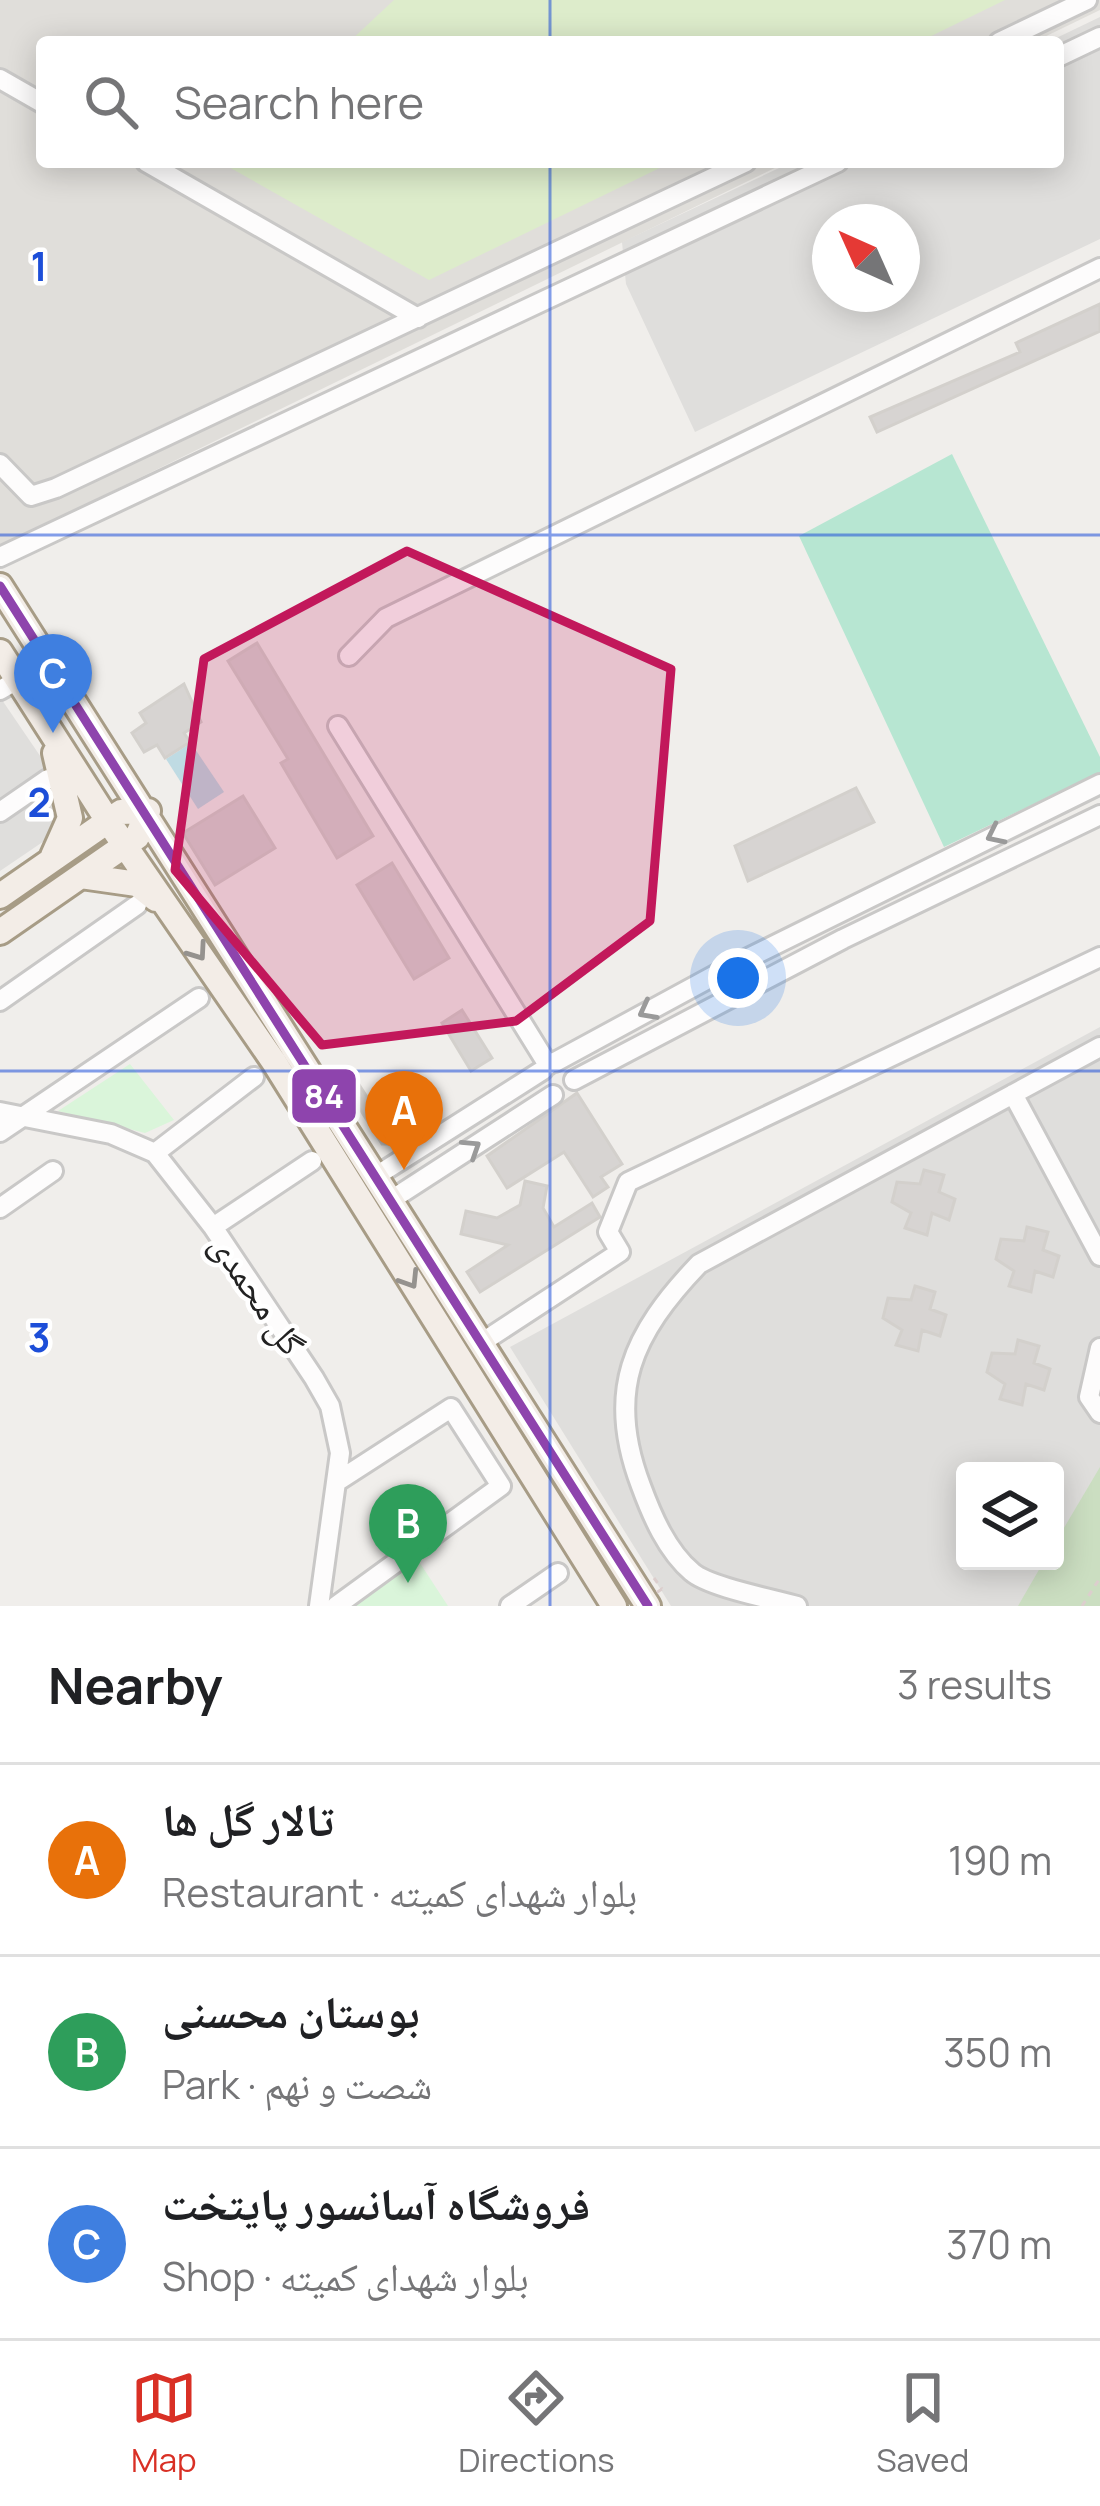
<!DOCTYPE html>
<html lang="en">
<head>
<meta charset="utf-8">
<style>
	body { margin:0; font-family:Manrope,"Noto Naskh Arabic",sans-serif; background:#f6f6f6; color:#202124 }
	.controls { position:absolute; right:36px; bottom:36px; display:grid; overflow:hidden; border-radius:12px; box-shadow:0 6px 30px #0003 }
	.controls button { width:108px; height:108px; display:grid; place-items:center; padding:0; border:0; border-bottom:3px solid #e0e0e0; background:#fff; color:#202124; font:60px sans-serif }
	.compass { position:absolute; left:812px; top:204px; width:108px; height:108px; border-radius:50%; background:#fff; box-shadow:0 6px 30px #0003; rotate:315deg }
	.you { position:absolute; left:738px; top:978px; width:42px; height:42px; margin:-30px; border:9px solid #fff; border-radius:50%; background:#1a73e8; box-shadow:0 0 0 18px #1a73e833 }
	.badge { display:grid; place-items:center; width:78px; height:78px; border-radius:50%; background:#d93025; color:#fff; font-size:39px; font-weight:700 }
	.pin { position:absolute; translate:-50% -99px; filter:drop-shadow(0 3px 6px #0008) }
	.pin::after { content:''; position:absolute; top:63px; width:42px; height:36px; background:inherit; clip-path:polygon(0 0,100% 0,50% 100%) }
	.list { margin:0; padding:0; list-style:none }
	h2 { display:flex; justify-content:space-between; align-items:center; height:156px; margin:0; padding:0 48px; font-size:51px }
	h2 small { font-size:39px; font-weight:400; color:#757577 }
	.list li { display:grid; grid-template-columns:78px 1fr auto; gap:36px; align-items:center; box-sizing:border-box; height:192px; padding:0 48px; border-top:3px solid #e0e0e0 }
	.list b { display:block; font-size:45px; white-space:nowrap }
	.list p { margin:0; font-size:39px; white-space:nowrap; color:#757577 }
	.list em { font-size:39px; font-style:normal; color:#757577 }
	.icon { flex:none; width:66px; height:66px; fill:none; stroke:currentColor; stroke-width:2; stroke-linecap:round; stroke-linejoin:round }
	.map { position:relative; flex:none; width:1100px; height:1606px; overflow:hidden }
	.search { position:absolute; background:#fff; box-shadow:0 6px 30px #0003; left:36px; right:36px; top:36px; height:132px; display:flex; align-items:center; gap:30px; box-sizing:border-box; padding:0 42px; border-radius:12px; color:#757577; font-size:45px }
	.sheet { height:732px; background:#fff }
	nav { display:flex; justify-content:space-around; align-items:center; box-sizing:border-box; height:168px; border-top:3px solid #e0e0e0; background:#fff; font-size:33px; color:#757577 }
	nav a { display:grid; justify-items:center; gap:6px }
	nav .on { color:#d93025 }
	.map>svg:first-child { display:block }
</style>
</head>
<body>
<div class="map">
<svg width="1100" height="1606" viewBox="0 0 1100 1606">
	<rect width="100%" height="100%" fill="#f0eeeb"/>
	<path fill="#dfdedc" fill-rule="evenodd" d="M1100,17V239L695,432L626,284L622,242L792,162H1058V42H1048ZM830,222H902V294H830Z
		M0,697L81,816L0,871Z
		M1100,1027V1606H671L510,1347ZM965,1471H1055V1561H965Z"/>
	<path fill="#e0deda" d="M0,0H1100V10L1034,42H42V162H787L0,546Z"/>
	<path fill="#ddeccb" d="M394,0H1005L919,42H349Z
		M220,162H672L429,280Z"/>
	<path fill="#cbdec1" d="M1100,1467V1606H1018L1044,1561H1055V1543Z"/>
	<path fill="#daf5da" d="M130,1064L174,1120L145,1133L58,1111Z
		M418,1560L448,1606H348Z"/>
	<path fill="#b7e6d2" d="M952,454L1100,757V772L944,847L799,536Z"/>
	<path fill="#bfdbe3" d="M191,743L224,792L198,809L166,759Z"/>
	<path fill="#d7d4d2" stroke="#d3d0cc" stroke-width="3" d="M1100,304V331L877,432L870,417L1020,352L1016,343Z
		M257,643L373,836L337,858L281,763L288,759L228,661Z
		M184,684L201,722L184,733L190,742L165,758L157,745L144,752L132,733L146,723L140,713Z
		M856,788L874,822L748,881L735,846Z
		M243,796L275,848L215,885L183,833Z
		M392,863L449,958L414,979L357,885Z
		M462,1010L492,1058L471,1071L442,1023Z
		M356,1080L384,1123L410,1109L423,1130L401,1144H382L346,1087Z
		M577,1093L622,1164L601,1177L608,1187L593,1197L564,1152L507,1188L487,1156Z
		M924,1170L944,1175L939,1192L955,1199L949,1220L932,1213L927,1235L905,1228L911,1213L892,1202L897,1182L920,1184Z
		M525,1181L547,1186L543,1208L554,1227L592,1203L600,1217L480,1292L467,1272L508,1245L461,1234L466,1211L497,1218L520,1205Z
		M1027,1227L1048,1232L1043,1250L1059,1256L1053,1277L1035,1271L1031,1292L1009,1286L1014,1271L996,1259L1001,1239L1024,1241Z
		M915,1286L935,1292L930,1309L946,1315L940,1336L922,1330L918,1351L896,1345L902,1330L883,1318L888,1298L911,1300Z
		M1018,1340L1039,1346L1034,1363L1050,1369L1044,1390L1026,1384L1022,1405L1000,1399L1005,1384L987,1372L992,1353L1015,1354Z"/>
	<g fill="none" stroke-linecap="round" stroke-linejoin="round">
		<g stroke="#c9c8c7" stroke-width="24">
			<path id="minor" d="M999,42L1087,0
				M1058,57L1100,37
				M0,79L42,103
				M146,162L418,318
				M0,464L31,496L56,488L746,162
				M0,557L838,162
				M349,656L386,618L1100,268
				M0,690L7,686
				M338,726L548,1065
				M0,812L48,779
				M0,1001L137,905
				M555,1062L730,967L1100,784
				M574,1080L843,939L1100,815
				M1013,1094L1100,1256
				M0,1112L111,1134L155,1153L213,1227L314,1378L330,1406L340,1453L319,1606
				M0,1132L199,998
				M155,1153L254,1077
				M376,1176L543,1070
				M391,1200L553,1095
				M0,1208L53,1171
				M213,1227L312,1161
				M481,1343L620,1252L608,1232L628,1182L1100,957
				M1100,1348L1089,1397L1100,1413
				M336,1606L501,1486L451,1408L338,1481
				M510,1606L558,1573
				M797,1606C773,1599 709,1587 692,1572C667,1551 652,1516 641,1486C605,1392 632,1334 699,1264L1100,1047"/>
		</g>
		<g stroke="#a79c86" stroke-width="30">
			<path id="major" d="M0,586L648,1606
				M0,652L108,821L274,1062L614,1606
				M53,856L70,818L55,753
				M81,876L137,884L156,899
				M0,896L121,812L148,811
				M0,932L137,837L148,811"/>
		</g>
		<path stroke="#dccecd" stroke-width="3" stroke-dasharray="6 6" stroke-linecap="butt" d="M654,1578L662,1589
			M1082,1606L1100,1578"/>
		<use href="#minor" stroke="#fdfcfc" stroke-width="18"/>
		<use href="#major" stroke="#f3ede7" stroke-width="24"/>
		<path stroke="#dccecd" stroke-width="3" stroke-dasharray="6 6" stroke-linecap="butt" d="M637,1606L662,1589"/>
		<g stroke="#fff" stroke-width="18">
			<path id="bus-1" d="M0,586L648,1606"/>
		</g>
		<use href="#bus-1" stroke="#8e44ad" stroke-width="9"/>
	</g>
	<defs><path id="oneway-chevron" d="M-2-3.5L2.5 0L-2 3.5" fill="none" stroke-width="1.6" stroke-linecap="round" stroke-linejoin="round" transform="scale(3)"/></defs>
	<g stroke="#9a9a9a">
		<use href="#oneway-chevron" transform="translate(995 835) rotate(154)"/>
		<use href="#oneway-chevron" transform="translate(647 1011) rotate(152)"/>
		<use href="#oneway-chevron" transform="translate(472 1148) rotate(-33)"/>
	</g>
	<g stroke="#95928e">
		<use href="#oneway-chevron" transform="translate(198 952) rotate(55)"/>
		<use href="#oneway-chevron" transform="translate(410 1280) rotate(58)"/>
	</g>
	<path fill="#c2185b" fill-opacity="0.2" stroke="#c2185b" stroke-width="9" stroke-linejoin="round" d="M407,551L671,669L650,921L516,1021L322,1045L175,870L204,659Z"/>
	<path fill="none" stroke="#1d4ed8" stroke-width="3" stroke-opacity="0.55" d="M550,0V42M550,162V1606M0,535H1100M0,1071H1100"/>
	<g text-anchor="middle" stroke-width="9" stroke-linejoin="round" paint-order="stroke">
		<g font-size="36" fill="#222" stroke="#fff">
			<text transform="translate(258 1294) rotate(56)" y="13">گل محمدی</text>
		</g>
	</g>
	<g font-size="39" text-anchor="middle" font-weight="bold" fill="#1d4ed8" stroke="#fff" stroke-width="9" stroke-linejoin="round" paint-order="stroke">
		<text x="39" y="281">1</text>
		<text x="39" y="817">2</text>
		<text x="39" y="1352">3</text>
	</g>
	<rect stroke="#fff" stroke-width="4.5" x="290" y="1067" width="68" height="58" rx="12" fill="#8e44ad"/>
	<g font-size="33" text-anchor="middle" font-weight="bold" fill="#fff">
		<text x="324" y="1108">84</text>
	</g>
</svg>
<div class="controls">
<button><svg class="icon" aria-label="layers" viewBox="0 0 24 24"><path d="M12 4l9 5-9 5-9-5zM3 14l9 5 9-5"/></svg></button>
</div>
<svg class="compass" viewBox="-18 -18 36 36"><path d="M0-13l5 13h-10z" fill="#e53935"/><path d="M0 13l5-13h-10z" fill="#757577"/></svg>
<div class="you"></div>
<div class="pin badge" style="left:404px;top:1170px;background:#e8710a">A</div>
<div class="pin badge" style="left:408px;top:1583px;background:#2e9e5b">B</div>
<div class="pin badge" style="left:53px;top:733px;background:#3f7fe0">C</div>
<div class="search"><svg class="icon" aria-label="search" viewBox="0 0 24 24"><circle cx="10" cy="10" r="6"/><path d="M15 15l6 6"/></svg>Search here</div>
</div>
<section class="sheet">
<h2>Nearby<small>3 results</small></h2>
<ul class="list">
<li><span class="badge" style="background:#e8710a">A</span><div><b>تالار گل ها</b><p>Restaurant · بلوار شهدای کمیته</p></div><em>190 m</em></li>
<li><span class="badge" style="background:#2e9e5b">B</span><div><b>بوستان محسنی</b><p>Park · شصت و نهم</p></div><em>350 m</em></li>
<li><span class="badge" style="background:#3f7fe0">C</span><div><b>فروشگاه آسانسور پایتخت</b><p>Shop · بلوار شهدای کمیته</p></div><em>370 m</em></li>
</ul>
</section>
<nav>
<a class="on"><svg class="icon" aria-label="map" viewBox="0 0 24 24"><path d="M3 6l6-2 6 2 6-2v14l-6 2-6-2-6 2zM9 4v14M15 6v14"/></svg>Map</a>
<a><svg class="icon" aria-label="directions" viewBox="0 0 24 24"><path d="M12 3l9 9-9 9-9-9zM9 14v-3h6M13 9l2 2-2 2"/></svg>Directions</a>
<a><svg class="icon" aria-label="saved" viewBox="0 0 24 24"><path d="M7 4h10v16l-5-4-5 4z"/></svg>Saved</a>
</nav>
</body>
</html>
